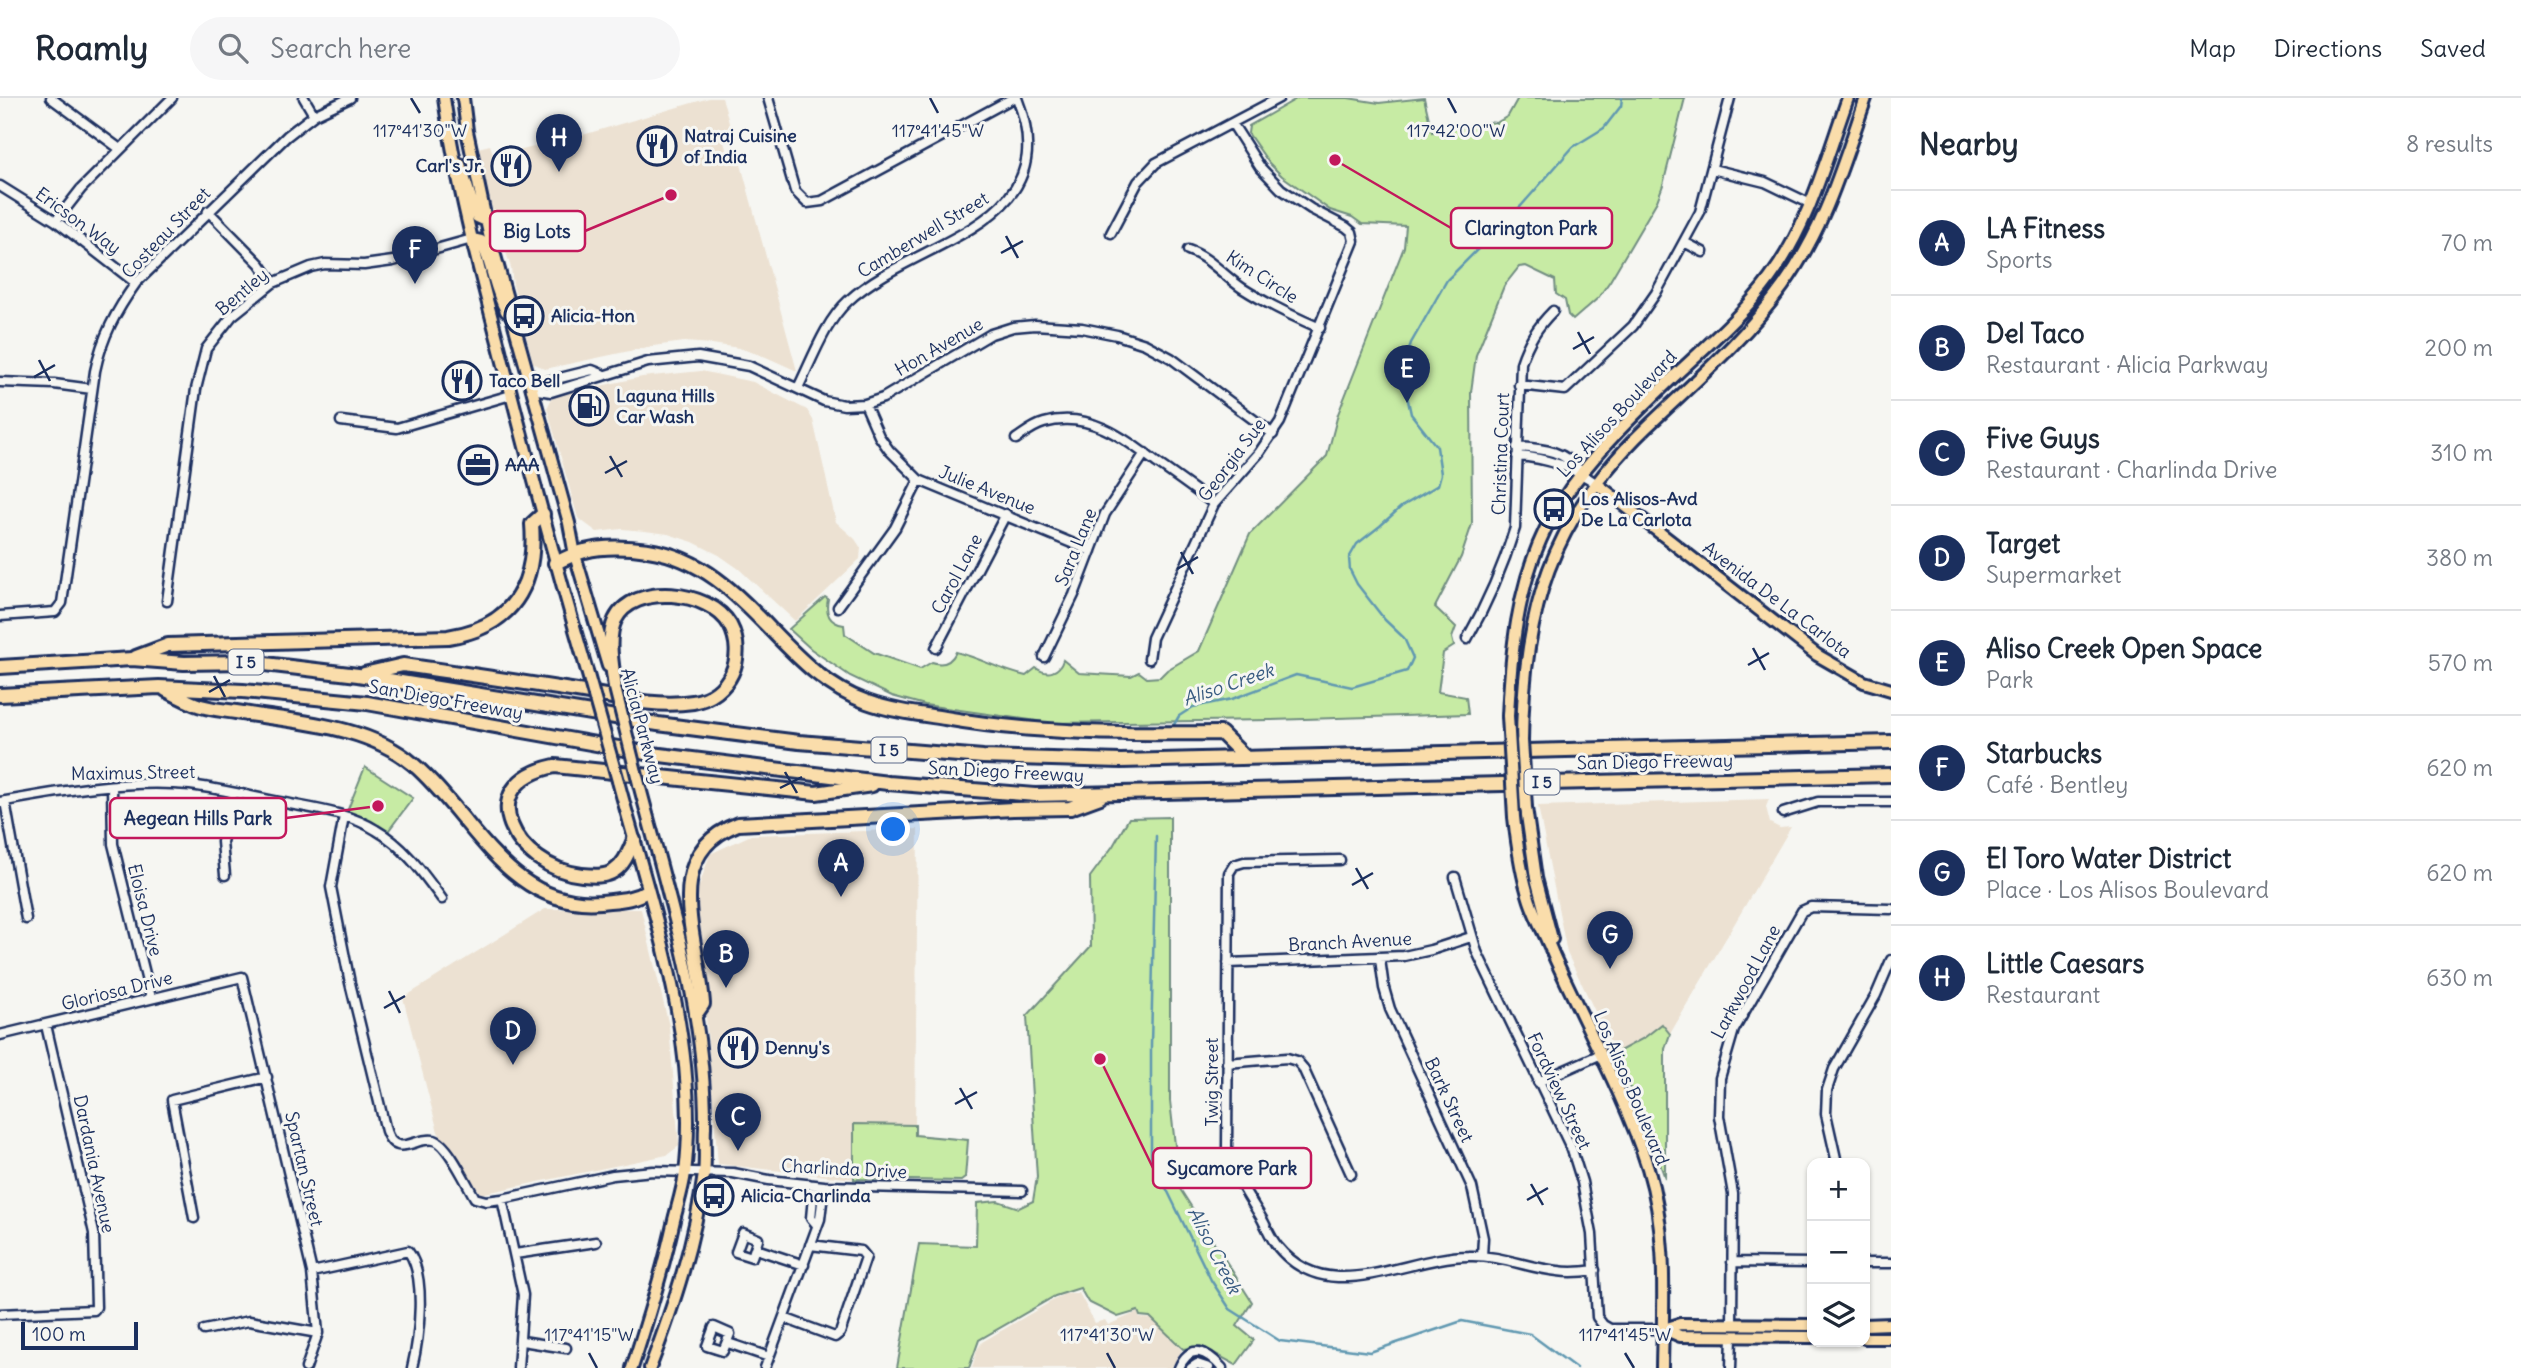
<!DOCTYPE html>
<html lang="en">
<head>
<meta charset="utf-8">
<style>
	body { margin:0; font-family:Delius,sans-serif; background:#f6f6f7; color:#1f2937 }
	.controls { position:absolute; right:21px; bottom:21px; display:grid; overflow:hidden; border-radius:14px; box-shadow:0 2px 5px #0004 }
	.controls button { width:63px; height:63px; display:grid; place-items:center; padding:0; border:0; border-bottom:2px solid #e0e1e3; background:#fff; color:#1f2937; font:35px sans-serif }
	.scale { position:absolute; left:21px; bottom:18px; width:117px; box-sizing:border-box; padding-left:7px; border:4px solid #1b2f5e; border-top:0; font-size:19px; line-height:24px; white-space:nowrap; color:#1b2f5e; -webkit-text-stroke:5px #f6f6f2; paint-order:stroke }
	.you { position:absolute; left:894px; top:732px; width:24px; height:24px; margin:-18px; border:5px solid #fff; border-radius:50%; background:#1a73e8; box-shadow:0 0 0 10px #1a73e833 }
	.badge { display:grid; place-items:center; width:46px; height:46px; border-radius:50%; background:#1b2f5e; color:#fff; font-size:23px; font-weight:700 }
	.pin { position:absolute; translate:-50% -58px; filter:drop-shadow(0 2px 4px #0008) }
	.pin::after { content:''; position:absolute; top:37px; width:24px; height:21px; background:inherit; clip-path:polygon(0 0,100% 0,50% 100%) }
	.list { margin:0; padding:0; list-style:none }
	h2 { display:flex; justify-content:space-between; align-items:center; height:91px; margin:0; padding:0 28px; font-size:30px }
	h2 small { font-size:23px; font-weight:400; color:#747a83 }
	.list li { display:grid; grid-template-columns:46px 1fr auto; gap:21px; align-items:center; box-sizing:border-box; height:105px; padding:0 28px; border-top:2px solid #e0e1e3 }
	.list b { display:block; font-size:26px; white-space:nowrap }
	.list p { margin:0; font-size:23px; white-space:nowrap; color:#747a83 }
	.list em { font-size:23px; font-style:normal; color:#747a83 }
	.icon { flex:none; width:38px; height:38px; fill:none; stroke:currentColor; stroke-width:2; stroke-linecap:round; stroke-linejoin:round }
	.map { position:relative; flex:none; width:1891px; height:1270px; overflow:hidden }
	header { display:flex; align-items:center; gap:42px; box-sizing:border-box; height:98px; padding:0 35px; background:#fff; border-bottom:2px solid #e0e1e3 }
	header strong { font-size:33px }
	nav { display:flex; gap:38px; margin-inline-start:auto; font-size:24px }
	.search { width:490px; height:63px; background:#f6f6f7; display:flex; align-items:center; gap:18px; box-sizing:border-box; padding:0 24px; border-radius:38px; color:#747a83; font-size:26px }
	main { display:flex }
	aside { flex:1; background:#fff }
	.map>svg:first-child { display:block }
</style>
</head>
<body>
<header>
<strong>Roamly</strong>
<div class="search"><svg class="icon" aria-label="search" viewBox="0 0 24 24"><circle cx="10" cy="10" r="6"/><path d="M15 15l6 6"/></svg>Search here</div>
<nav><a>Map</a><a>Directions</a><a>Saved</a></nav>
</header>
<main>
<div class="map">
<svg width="1891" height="1270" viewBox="0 0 1891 1270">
	<rect width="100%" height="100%" fill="#f6f6f2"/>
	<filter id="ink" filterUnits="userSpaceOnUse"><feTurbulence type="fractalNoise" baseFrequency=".0143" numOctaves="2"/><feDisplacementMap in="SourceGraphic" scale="14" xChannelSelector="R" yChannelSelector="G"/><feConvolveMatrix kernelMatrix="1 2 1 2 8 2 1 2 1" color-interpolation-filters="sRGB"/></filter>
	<g filter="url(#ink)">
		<path fill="#ece1d2" d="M709,0H722L725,9L732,37L723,40L729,62L739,59L797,273L766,259L739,250L712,246L684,244L653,248L545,271L533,265L513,187L511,170L484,84L478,50L490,47L494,59L586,36Z
			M701,273L753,284L807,312L813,322L836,424L855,441L861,450L860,461L795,523L739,471L719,457L693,444L668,436L645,433L622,431L597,434L578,420L547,310L553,298L642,279Z
			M1769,701L1766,709L1770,725L1780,730L1791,729L1670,936L1662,927L1644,940L1615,955L1567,855L1538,708Z
			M918,731L915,1027H854V1081L718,1066L696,797L710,756L751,737Z
			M545,811H641L669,928L679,1048L667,1057L481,1096L438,1034L403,900Z
			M1079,1195L1095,1225L1105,1222L1108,1227L1138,1214L1140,1220L1153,1221L1182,1252L1171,1270H972L977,1252L982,1244L1064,1196Z"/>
		<path fill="#c7eba4" stroke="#718d81" stroke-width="2" d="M1298,0H1348L1379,5L1424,0L1432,34L1489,24L1496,25L1508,18L1518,0H1685L1663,87L1657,103L1610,183L1598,200L1573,222L1568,217L1565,202L1556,196L1555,182L1526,168L1519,169L1504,188L1476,257L1471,294L1472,426L1461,459L1435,509L1456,529L1452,540L1454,548L1443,555L1438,594L1466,599L1468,616L1271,622L1051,625L925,607L892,598L850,578L811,551L789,531L825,499L828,501C825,515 829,525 844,527L845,536L874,555L920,571L932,564C943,568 951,564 956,554C983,561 999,572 1026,578L1036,570C1047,578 1059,575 1063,562L1079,575L1131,578L1139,574L1147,580L1160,579L1167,572L1199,553L1250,436L1327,358L1338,316L1404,149L1406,128L1362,126L1352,119L1330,112L1282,78L1269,65L1248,35L1249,28Z
			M365,669L413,700L386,736L346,716Z
			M1170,719V1003L1180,1091L1252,1204L1237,1228L1254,1242L1236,1267L1201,1248L1183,1251L1150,1219L1140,1218L1138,1213L1118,1219L1088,1204L1080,1190L1055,1198L979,1242L969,1270H897L919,1146L976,1148L977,1105L998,1103L1019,1110L1033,1103L1037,1079L1027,918L1091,848L1090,779L1113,748L1129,720Z
			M1662,926L1670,936L1665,951V1080L1642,1016L1614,956L1644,940Z
			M854,1026L915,1027V1037L968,1042L965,1080L961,1083L854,1081Z"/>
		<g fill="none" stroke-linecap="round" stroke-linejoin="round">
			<path stroke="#6098b1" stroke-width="2.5" d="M1172,630L1179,618L1193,609L1232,601L1296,577L1352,589L1407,573L1413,560L1404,540L1385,522L1357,486L1350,472L1349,460L1357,446L1380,428L1401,409L1438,387L1441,376L1437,349L1411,316L1402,275L1411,245L1447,182L1521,108L1573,49L1604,30L1621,8L1622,0
				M1156,738L1151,947V1059L1211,1182L1230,1211L1280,1243L1370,1254L1462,1223L1530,1236L1576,1270"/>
			<g stroke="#1b2f5e" stroke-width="13">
				<path id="minor" d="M51,0L120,51
					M304,0L314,17
					M768,0L795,93L807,105L822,103L1013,0
					M1712,71L1765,84L1811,106
					M0,88L56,123L136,185
					M208,113L260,166L273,185
					M56,123L81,91L172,0
					M1111,135L1138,84L1156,65L1279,0
					M1684,144L1703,154
					M1188,152C1209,159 1224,178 1242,190C1267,206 1292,218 1320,230
					M0,284L54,286L92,291
					M1519,287L1565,292L1633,228L1656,195L1700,114L1730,0
					M798,290C812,262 825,224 848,203C917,139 1068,130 1017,0
					M531,291L551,294L648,264L698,259L749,268L824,303L844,307L865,306L883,300L991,236L1013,229L1035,227L1082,230L1117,237L1145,246L1171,260L1273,336
					M532,291L548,283L592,272L602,276
					M865,306L879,338L889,352L919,382L1091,453
					M341,323L397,330L511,297
					M1016,341C1025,335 1033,328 1044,325C1088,312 1124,340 1157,365C1176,378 1195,392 1214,406
					M1517,349C1545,351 1564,352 1582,375
					M1517,358C1547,360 1573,369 1597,386
					M167,503L196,291L206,251L232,218L273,185L311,169L325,166L364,167L393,163L472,141
					M838,509L895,430L919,382
					M0,518L55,514L62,505L95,273C102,239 116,213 136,185L287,38L314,17L350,0
					M1467,541C1487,506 1503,469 1515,430L1521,265C1528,244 1537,229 1553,213
					M936,550L1006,416
					M1044,559L1074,497L1105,416L1145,355
					M1149,561L1152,540L1214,406L1259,355L1280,324L1354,143L1352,134L1346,129L1311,111L1281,91L1260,69L1232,25
					M112,689L113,746L151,900
					M5,703L26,821
					M0,704C61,693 128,681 190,687C222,691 253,699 285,705C315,711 349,715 376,732C404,748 423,775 442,801
					M1783,715L1818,704H1891
					M344,718L331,789L350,885L386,1033C396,1062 416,1038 434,1042C448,1045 467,1087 475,1100L486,1103L502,1101L613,1077L653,1073L733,1075L769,1082L824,1088L1022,1093
					M1340,762L1244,764L1234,767L1229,775L1227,1050C1232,1076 1249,1099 1262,1121C1267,1130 1271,1141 1278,1149C1329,1211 1405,1158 1469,1158C1503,1157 1526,1170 1558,1173C1570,1175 1582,1174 1595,1172
					M225,777L222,744L233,695
					M1455,779L1477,854L1572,1052L1582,1084L1592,1136L1597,1219L1603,1227L1610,1231H1664
					M1380,861L1384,890L1390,911L1472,1089L1483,1140L1482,1158
					M1228,865L1404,858L1431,852L1471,839
					M0,937L242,879L312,1174L318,1235L306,1270
					M1227,965L1287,960L1297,963L1303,970L1351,1076
					M1538,984L1599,957
					M1837,1065L1826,1016L1827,992L1834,971L1876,897L1891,862
					M809,1086L813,1099L811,1120L817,1127
					M502,1101L523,1197L518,1270
					M194,1120L172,1002L267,979
					M743,1135L758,1141L752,1159L736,1154Z
					M756,1151L804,1167
					M515,1156L596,1144
					M1732,1164L1812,1165
					M1865,1165H1891
					M312,1174L408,1153C427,1177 419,1241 412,1270
					M0,1216L94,1212L96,1209L94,1135L46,927
					M784,1220L835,1239L840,1235L866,1159L861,1153L810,1147
					M1732,1227L1733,1096L1719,1018L1720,980L1734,932L1802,813L1811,809L1891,811
					M714,1229L730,1236L723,1253L707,1248Z
					M204,1232L249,1223L318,1235
					M522,1243L566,1250
					M728,1245L769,1259
					M765,1270L820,1121L824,1088
					M1179,1270C1190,1244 1207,1253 1222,1270
					M1191,1270L1197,1266L1209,1270
					M1731,1270L1732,1238"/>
			</g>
			<g stroke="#1b2f5e" stroke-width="16">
				<path id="major" d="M444,0C456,83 477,164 498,244C526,355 555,464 587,573
					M463,0L467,33L489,136L569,425L575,457L608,568
					M460,66L477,119L486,123
					M472,141L481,143C492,166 494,191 506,213
					M1597,386L1817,557L1864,584L1891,592
					M1508,618C1511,555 1517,490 1545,432C1572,378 1619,331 1663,289C1699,254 1740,221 1770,180C1809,127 1826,61 1848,0
					M1522,643C1523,512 1551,421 1647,329C1694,284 1745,241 1783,188C1826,128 1842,68 1866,0
					M618,683C651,807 701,945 685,1075C683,1090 678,1106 674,1122C663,1172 648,1221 632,1270
					M639,686C668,797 706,913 705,1029C704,1044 706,1061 704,1076C695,1143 674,1207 650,1270
					M1526,710L1536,780L1552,841
					M1514,719C1517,747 1521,776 1530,803C1536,821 1546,838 1553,856C1584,925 1625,998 1648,1070C1668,1136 1663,1202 1662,1270
					M1865,1227L1891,1226
					M1664,1231L1680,1238L1812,1239
					M1664,1231L1680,1226L1812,1227
					M1865,1240H1891"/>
			</g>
			<g stroke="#1b2f5e" stroke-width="18">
				<path id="highway" d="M555,465C565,461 575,455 585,453C603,448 629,449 648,452C746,466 780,574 867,604C892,613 919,616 945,620C1037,636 1129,636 1221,635L1245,659
					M136,559L168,547L448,539C512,529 537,488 532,426L543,416
					M0,569L132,561L184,565L248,564L358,577L658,626L799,644L983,659L1121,663L1891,644
					M364,576L403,567C461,575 519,584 577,593C615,599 654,610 693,604C730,598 747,559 730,527C710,492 633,484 615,522C606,542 613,570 615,590
					M166,592C176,597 185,602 195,606C207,611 223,612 236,614C294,624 366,626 413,666C472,716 509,812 601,804C618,802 633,802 647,793
					M0,597L159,589L243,593L367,605L652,656L888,685L1035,697L1891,677
					M634,742C629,753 625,766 614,773C605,779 593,778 582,777C516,770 468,686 555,668L816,695L872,687
					M696,916L703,906C699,843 658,756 738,726L1013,711L1070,710L1100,699"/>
			</g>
			<use href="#minor" stroke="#f6f6f2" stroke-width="8"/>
			<use href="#major" stroke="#faddab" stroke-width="10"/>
			<use href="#highway" stroke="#faddab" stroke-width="12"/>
			<g stroke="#1b2f5e" stroke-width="16" stroke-linecap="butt">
				<path id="major-bridge" d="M587,573L618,683
					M615,590L639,686
					M1508,618L1514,719
					M1522,643L1524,673
					M1524,675L1526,710"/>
			</g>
			<use href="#major-bridge" stroke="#faddab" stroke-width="10"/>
		</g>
	</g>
	<path fill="none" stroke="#1b2f5e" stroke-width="2.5" d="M411,0L420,15M930,0L938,15M1448,0L1456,15M1006,138L1018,160M1001,155L1023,143M1578,234L1590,256M1573,251L1594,239M39,262L50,283M34,279L55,267M610,358L622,379M605,375L627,363M1181,454L1193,476M1177,471L1198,459M1753,550L1765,572M1748,567L1769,555M214,578L225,599M209,594L230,582M785,674L797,695M780,690L802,679M1356,770L1368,791M1352,787L1373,775M389,893L400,915M384,910L405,898M960,990L972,1011M955,1006L977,994M1531,1086L1543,1107M1527,1102L1548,1090M589,1255L597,1270M1107,1255L1115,1270M1625,1255L1634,1270"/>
	<defs>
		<g id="restaurant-ring" transform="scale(2.0125)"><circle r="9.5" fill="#f6f6f2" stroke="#1b2f5e" stroke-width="1.5"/><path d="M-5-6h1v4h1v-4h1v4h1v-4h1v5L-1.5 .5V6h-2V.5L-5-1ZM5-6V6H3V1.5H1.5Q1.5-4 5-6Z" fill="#1b2f5e"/></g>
		<g id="bus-ring" transform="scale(2.0125)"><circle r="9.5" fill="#f6f6f2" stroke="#1b2f5e" stroke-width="1.5"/><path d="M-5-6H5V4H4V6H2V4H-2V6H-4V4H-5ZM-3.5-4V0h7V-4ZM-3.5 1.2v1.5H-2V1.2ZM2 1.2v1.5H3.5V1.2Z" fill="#1b2f5e"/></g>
		<g id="fuel-ring" transform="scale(2.0125)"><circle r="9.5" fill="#f6f6f2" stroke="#1b2f5e" stroke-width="1.5"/><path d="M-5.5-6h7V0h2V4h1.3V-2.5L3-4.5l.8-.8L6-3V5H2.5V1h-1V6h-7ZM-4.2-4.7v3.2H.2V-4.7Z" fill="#1b2f5e"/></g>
		<g id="office-ring" transform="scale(2.0125)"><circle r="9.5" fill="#f6f6f2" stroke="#1b2f5e" stroke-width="1.5"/><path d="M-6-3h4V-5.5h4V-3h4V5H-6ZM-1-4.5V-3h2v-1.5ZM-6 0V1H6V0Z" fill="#1b2f5e"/></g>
	</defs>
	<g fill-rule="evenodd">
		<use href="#restaurant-ring" x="657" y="48"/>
		<use href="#restaurant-ring" x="511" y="68"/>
		<use href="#bus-ring" x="524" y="218"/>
		<use href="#restaurant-ring" x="462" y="283"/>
		<use href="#fuel-ring" x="589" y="308"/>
		<use href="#office-ring" x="478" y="367"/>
		<use href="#bus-ring" x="1554" y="411"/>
		<use href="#restaurant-ring" x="738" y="950"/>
		<use href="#bus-ring" x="714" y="1098"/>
	</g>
	<g text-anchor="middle" stroke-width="6" stroke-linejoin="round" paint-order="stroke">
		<g fill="#f6f6f2" stroke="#5d6b8a" stroke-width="2">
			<rect x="228.5" y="551.5" width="35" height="25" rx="5"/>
			<rect x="871.5" y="639.5" width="35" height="25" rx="5"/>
			<rect x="1524.5" y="671.5" width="35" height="25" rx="5"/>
		</g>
		<g font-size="16" font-weight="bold" fill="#1b2f5e">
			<text x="246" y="570">I 5</text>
			<text x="889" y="658">I 5</text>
			<text x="1542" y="690">I 5</text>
		</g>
		<g font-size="18" font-weight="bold" fill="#1b2f5e" stroke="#f6f6f2" text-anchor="start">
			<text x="684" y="44">Natraj Cuisine<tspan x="684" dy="21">of India</tspan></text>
			<text x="484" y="74" text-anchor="end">Carl's Jr.</text>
			<text x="551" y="224">Alicia-Hon</text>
			<text x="489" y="289">Taco Bell</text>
			<text x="616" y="304">Laguna Hills<tspan x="616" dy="21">Car Wash</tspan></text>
			<text x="505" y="373">AAA</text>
			<text x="1581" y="407">Los Alisos-Avd<tspan x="1581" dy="21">De La Carlota</tspan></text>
			<text x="765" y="956">Denny's</text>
			<text x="741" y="1104">Alicia-Charlinda</text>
		</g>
		<g font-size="18" fill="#1b2f5e" stroke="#f6f6f2">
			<text transform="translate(78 123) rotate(36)" y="6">Ericson Way</text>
			<text transform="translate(166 135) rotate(-46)" y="6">Costeau Street</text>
			<text transform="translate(923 137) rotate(-31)" y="6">Camberwell Street</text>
			<text transform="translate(1262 179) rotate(33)" y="6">Kim Circle</text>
			<text transform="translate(242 194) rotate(-40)" y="6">Bentley</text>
			<text transform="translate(939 249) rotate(-30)" y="6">Hon Avenue</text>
			<text transform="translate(1617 316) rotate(-47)" y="6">Los Alisos Boulevard</text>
			<text transform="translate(1501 356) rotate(-88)" y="6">Christina Court</text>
			<text transform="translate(1232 362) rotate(-53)" y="6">Georgia Sue</text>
			<text transform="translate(987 392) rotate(22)" y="6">Julie Avenue</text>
			<text transform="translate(1076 449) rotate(-68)" y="6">Sara Lane</text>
			<text transform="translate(957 476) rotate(-62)" y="6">Carol Lane</text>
			<text transform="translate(1777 502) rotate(37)" y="6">Avenida De La Carlota</text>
			<text transform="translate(446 602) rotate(10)" y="6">San Diego Freeway</text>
			<text transform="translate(642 628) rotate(75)" y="6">Alicia Parkway</text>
			<text transform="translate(1655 664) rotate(-1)" y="6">San Diego Freeway</text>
			<text transform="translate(1006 674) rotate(3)" y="6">San Diego Freeway</text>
			<text transform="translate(133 675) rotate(-1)" y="6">Maximus Street</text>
			<text transform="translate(145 812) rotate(76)" y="6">Eloisa Drive</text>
			<text transform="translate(1350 844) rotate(-3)" y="6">Branch Avenue</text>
			<text transform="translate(1746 884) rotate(-62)" y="6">Larkwood Lane</text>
			<text transform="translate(117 893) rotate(-14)" y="6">Gloriosa Drive</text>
			<text transform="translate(1212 984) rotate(-90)" y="6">Twig Street</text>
			<text transform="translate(1631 990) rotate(67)" y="6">Los Alisos Boulevard</text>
			<text transform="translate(1559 993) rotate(65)" y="6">Fordview Street</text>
			<text transform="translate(1449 1002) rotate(65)" y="6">Bark Street</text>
			<text transform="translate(94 1066) rotate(78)" y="6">Dardania Avenue</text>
			<text transform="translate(304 1071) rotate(77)" y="6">Spartan Street</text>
			<text transform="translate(844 1071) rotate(3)" y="6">Charlinda Drive</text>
		</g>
		<g font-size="19" font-style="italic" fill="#385b81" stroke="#f6f6f2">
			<text transform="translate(1228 586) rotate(-19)" y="7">Aliso Creek</text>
			<text transform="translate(1215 1152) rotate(63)" y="7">Aliso Creek</text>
		</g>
	</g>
	<g font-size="18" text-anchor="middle" fill="#1b2f5e" stroke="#f6f6f2" stroke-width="6" stroke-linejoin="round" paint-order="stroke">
		<text x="420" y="39">117°41'30"W</text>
		<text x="938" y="39">117°41'45"W</text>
		<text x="1456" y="39">117°42'00"W</text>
		<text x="589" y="1243">117°41'15"W</text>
		<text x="1107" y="1243">117°41'30"W</text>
		<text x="1625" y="1243">117°41'45"W</text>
	</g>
	<path fill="none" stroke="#c2185b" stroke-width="2.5" d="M1335 62L1451 130M671 97L585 133M378 708L286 720M1100 961L1153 1070"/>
	<g fill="#c2185b" stroke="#f6f6f2" stroke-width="2.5">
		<circle cx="1335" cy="62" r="7"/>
		<circle cx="671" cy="97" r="7"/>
		<circle cx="378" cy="708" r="7"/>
		<circle cx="1100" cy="961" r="7"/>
	</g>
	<g fill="#f6f6f2" stroke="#c2185b" stroke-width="2.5">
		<rect x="1451" y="110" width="161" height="40" rx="7"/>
		<rect x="490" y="113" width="95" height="40" rx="7"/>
		<rect x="110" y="700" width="176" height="40" rx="7"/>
		<rect x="1153" y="1050" width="158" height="40" rx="7"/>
	</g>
	<g font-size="19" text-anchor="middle" font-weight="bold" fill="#1b2f5e">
		<text x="1531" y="137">Clarington Park</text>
		<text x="537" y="140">Big Lots</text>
		<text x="198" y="727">Aegean Hills Park</text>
		<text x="1232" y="1077">Sycamore Park</text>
	</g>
</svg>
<div class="controls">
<button>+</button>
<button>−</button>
<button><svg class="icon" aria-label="layers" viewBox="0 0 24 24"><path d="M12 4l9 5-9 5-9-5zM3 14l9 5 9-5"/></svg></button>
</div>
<div class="scale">100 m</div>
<div class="you"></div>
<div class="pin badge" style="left:841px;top:799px">A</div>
<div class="pin badge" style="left:726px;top:890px">B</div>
<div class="pin badge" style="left:738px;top:1053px">C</div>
<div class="pin badge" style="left:513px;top:967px">D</div>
<div class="pin badge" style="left:1407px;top:305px">E</div>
<div class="pin badge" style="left:415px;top:186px">F</div>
<div class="pin badge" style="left:1610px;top:871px">G</div>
<div class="pin badge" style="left:559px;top:74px">H</div>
</div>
<aside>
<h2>Nearby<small>8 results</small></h2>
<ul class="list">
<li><span class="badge">A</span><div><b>LA Fitness</b><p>Sports</p></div><em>70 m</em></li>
<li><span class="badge">B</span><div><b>Del Taco</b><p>Restaurant · Alicia Parkway</p></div><em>200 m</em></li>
<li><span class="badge">C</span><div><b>Five Guys</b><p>Restaurant · Charlinda Drive</p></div><em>310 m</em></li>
<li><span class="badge">D</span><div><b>Target</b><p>Supermarket</p></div><em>380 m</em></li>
<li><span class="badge">E</span><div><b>Aliso Creek Open Space</b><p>Park</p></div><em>570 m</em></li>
<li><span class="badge">F</span><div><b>Starbucks</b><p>Café · Bentley</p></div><em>620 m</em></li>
<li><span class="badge">G</span><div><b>El Toro Water District</b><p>Place · Los Alisos Boulevard</p></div><em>620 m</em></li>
<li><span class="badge">H</span><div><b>Little Caesars</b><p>Restaurant</p></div><em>630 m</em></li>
</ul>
</aside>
</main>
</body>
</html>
